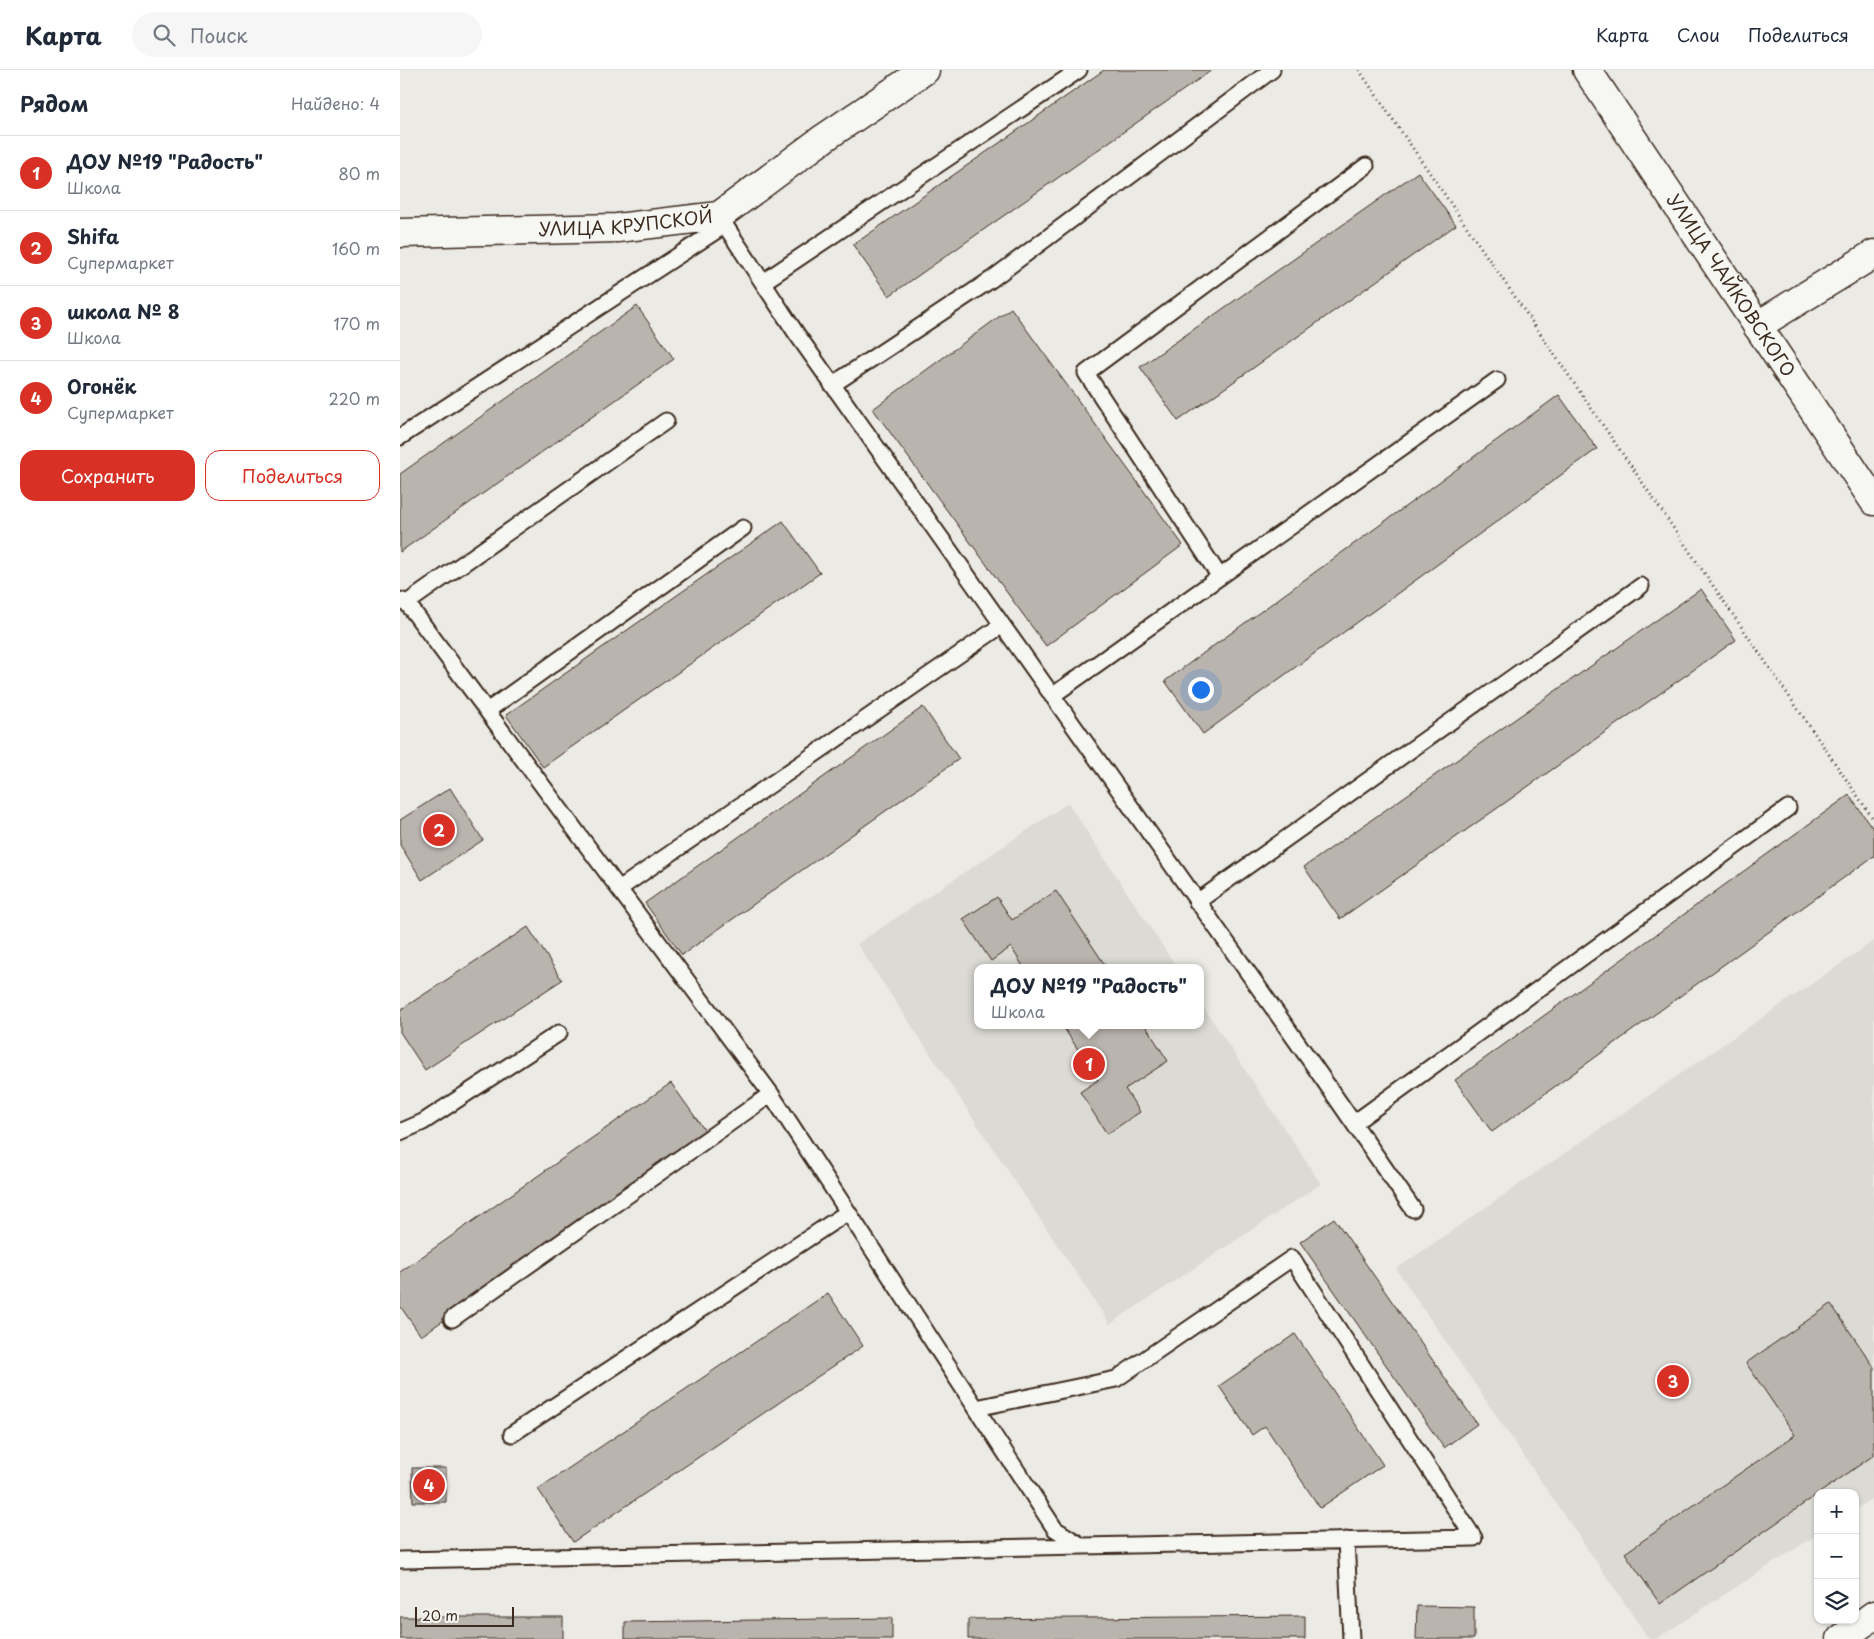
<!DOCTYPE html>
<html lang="ru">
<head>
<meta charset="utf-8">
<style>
	body { margin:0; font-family:"Playpen Sans",sans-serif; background:#f6f6f7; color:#1f2937 }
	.controls { position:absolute; right:15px; bottom:15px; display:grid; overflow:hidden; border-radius:10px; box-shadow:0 1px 4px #0004 }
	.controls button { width:45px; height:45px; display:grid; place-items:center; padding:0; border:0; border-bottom:1px solid #e0e1e3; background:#fff; color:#1f2937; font:25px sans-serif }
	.scale { position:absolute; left:15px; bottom:12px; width:99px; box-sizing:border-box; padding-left:5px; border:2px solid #3b2a1e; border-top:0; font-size:14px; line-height:18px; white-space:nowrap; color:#3b2a1e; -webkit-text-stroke:4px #f6f6f2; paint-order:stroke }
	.you { position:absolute; left:800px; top:619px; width:18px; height:18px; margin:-12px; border:4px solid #fff; border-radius:50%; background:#1a73e8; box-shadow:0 0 0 8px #1a73e833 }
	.badge { display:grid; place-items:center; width:32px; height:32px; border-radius:50%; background:#d93025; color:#fff; font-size:16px; font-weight:700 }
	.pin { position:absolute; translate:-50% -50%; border:2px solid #fff; box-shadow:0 1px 5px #0006 }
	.popup { position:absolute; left:574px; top:894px; width:230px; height:65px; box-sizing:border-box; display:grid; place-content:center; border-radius:10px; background:#fff; filter:drop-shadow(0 1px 4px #0005); font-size:16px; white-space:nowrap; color:#747a83 }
	.popup b { font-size:19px; color:#1f2937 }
	.popup::after { content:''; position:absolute; left:50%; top:100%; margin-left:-10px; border:10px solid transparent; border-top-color:#fff }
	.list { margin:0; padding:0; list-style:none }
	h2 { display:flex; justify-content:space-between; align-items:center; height:65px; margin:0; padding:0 20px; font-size:21px }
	h2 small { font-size:16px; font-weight:400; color:#747a83 }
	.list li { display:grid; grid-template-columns:32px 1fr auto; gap:15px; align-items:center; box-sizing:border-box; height:75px; padding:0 20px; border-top:1px solid #e0e1e3 }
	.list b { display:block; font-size:19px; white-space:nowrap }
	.list p { margin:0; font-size:16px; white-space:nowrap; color:#747a83 }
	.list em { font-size:16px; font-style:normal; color:#747a83 }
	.actions { display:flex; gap:10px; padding:15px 20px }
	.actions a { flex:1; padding:11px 0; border:1px solid #d93025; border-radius:15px; text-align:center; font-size:18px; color:#d93025 }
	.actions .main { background:#d93025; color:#fff }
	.icon { flex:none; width:28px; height:28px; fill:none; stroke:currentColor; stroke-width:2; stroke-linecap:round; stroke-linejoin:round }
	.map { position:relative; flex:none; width:1474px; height:1569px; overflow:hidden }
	header { display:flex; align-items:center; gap:30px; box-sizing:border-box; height:70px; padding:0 25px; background:#fff; border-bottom:1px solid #e0e1e3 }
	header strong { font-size:24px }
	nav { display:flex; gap:28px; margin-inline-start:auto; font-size:18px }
	.search { width:350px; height:45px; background:#f6f6f7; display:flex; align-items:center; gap:12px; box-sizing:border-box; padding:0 18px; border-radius:28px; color:#747a83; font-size:19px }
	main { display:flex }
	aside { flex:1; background:#fff }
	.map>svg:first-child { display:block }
</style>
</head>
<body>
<header>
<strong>Карта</strong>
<div class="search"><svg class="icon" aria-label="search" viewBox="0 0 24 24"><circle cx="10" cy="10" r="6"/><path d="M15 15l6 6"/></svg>Поиск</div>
<nav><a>Карта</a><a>Слои</a><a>Поделиться</a></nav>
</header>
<main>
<aside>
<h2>Рядом<small>Найдено: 4</small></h2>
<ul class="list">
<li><span class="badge">1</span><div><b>ДОУ №19 &quot;Радость&quot;</b><p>Школа</p></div><em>80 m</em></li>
<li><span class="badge">2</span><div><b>Shifa</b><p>Супермаркет</p></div><em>160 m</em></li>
<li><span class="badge">3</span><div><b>школа № 8</b><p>Школа</p></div><em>170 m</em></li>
<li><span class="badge">4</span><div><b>Огонёк</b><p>Супермаркет</p></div><em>220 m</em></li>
</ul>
<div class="actions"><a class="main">Сохранить</a><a>Поделиться</a></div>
</aside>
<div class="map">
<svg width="1474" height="1569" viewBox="0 0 1474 1569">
	<rect width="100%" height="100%" fill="#ebeae5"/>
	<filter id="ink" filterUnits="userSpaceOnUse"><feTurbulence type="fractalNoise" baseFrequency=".02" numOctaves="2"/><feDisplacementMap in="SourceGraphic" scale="10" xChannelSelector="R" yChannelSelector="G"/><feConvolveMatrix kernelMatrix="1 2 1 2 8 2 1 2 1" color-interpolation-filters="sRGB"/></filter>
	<g filter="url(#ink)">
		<path fill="#dcdad4" d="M668,733L777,898H578V955H800V932L921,1114L710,1254L457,874Z
			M1474,871V1427L1455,1440V1423H1418V1464L1256,1569H1249L996,1199Z"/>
		<path fill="#bab4ae" stroke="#3b2a1e" d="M704,0H812L489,226L453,175Z
			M1018,102L1056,155L778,351L740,297Z
			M237,236L274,289L0,482V404Z
			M611,238L783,475L646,576L473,339Z
			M1159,325L1197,379L803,664L765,611Z
			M383,451L420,503L143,697L106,645Z
			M1301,519L1336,570L940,849L904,797Z
			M523,637L559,689L282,885L245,833Z
			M50,718L83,770L22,810L0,775V750Z
			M1449,725L1474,760V786L1092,1062L1055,1010Z
			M656,821L707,898H624L611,877L591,891L563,849L597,827L612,850Z
			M128,857L162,910L25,1000L0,962V940Z
			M662,955H745L768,991L725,1019L740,1042L707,1064L680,1022L698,1010Z
			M271,1013L308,1065L21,1266L0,1236V1202Z
			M934,1148L1077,1354L1044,1378L900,1172Z
			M428,1223L463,1276L173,1472L138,1419Z
			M1431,1234L1474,1297V1385L1260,1534L1225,1483L1395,1365L1346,1293Z
			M895,1264L983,1395L920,1438L865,1356L852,1365L819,1316Z
			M12,1398H46V1432H13Z
			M1017,1536L1074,1537V1569H1016Z
			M905,1546V1569H568V1549Z
			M0,1547H163V1569H0Z
			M492,1548V1569H225V1552Z"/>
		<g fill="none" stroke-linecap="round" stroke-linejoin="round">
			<g stroke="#3b2a1e" stroke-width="19">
				<path id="lane" d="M319,146L396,263L914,996L1013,1139
					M363,212L679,0
					M432,315L592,209L872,0
					M0,367L325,155
					M820,507L686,303L966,96
					M0,530L7,533L266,351
					M7,533L371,1024L655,1459L682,1476
					M652,626L1097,310
					M87,641L343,458
					M219,819L602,555
					M797,832L1241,516
					M954,1053L1388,738
					M0,1062L23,1052L159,963
					M52,1249L371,1024
					M112,1364L448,1142
					M946,1470L951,1569
					M0,1490L1074,1468L892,1188L716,1309L576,1338"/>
			</g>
			<g stroke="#3b2a1e" stroke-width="31">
				<path id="street" d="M1357,256L1474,184"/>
			</g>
			<g stroke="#3b2a1e" stroke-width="31">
				<g id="secondary">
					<path id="s1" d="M1187,0L1474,431"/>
					<path id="s2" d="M0,163L217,158L319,146L424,68L525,0"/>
					<path d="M1441,1569L1474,1545"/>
				</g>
			</g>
			<path stroke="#3b2a1e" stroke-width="3" stroke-dasharray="1 4" stroke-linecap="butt" d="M959,0L1474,750"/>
			<use href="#lane" stroke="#f6f6f2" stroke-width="15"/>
			<use href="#street" stroke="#f6f6f2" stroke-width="28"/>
			<use href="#secondary" stroke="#f6f6f2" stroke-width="28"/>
		</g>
	</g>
	<g text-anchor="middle" stroke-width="5" stroke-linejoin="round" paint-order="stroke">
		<g font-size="18" fill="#3b2a1e" stroke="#f6f6f2">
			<text dy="6" stroke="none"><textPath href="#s2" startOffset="226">УЛИЦА КРУПСКОЙ</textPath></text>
			<text dy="6" stroke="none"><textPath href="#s1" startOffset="259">УЛИЦА ЧАЙКОВСКОГО</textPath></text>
		</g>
	</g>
</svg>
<div class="controls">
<button>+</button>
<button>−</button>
<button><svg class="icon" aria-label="layers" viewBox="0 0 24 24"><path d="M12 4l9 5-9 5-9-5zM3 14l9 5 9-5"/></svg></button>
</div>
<div class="scale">20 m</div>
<div class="you"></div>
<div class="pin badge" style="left:689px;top:994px">1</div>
<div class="popup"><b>ДОУ №19 &quot;Радость&quot;</b>Школа</div>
<div class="pin badge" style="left:39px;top:760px">2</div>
<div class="pin badge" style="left:1273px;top:1311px">3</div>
<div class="pin badge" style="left:29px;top:1415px">4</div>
</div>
</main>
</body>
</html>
